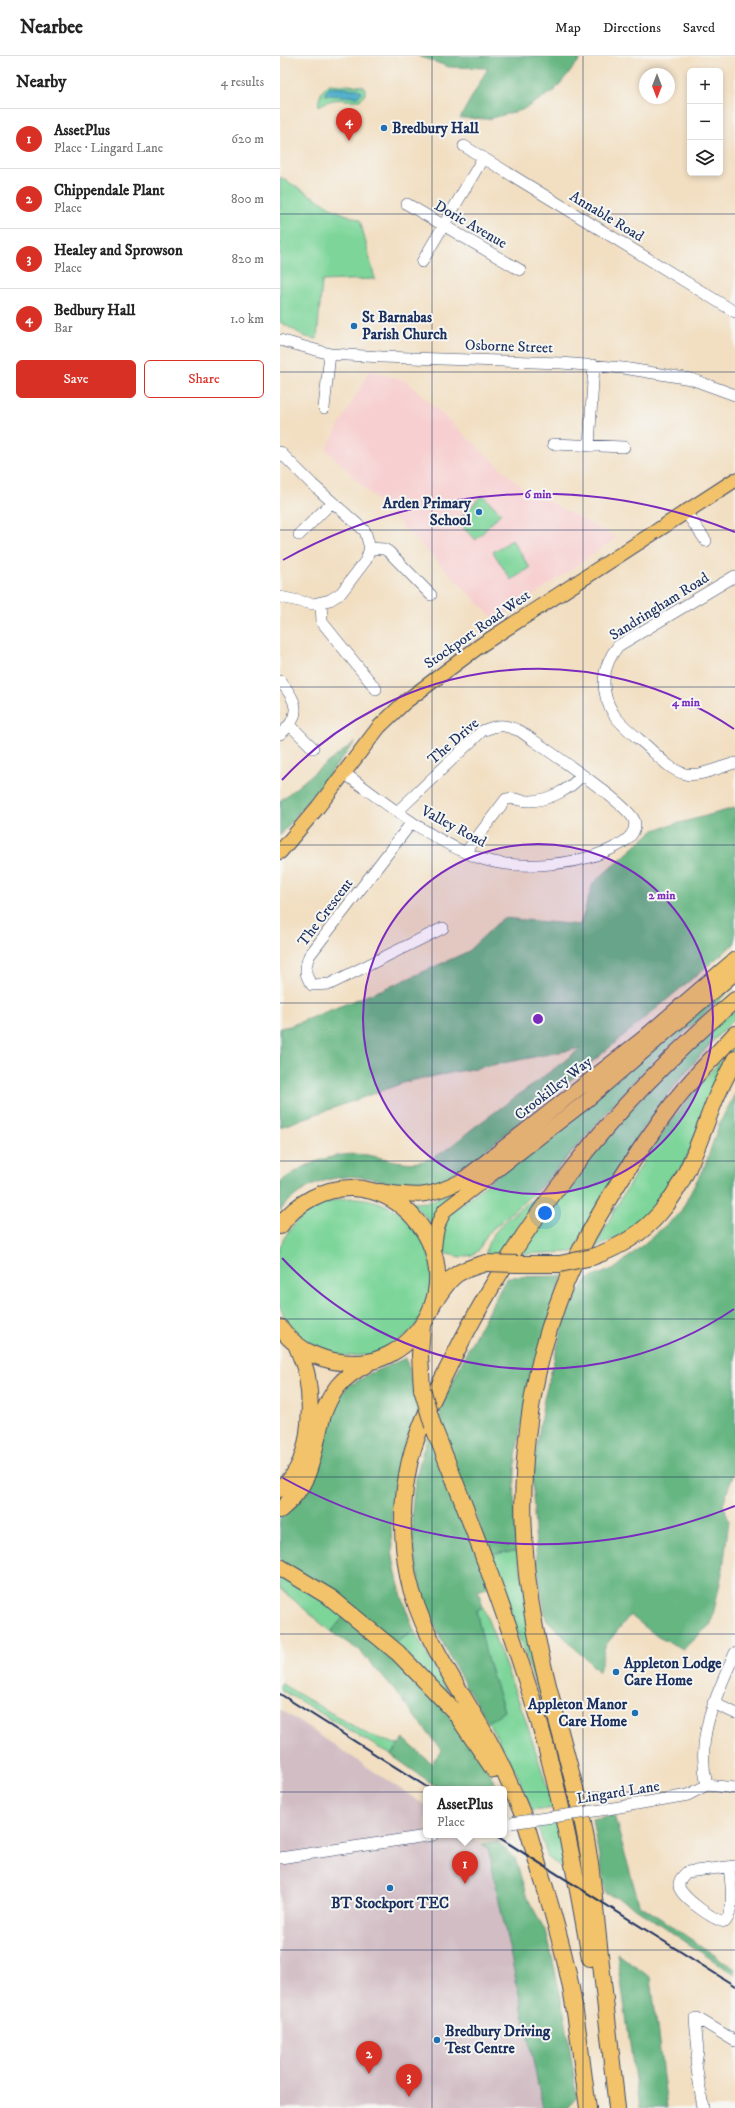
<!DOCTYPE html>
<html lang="en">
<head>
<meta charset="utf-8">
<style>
	body { margin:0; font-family:"IM FELL DW Pica",serif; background:#f6f6f6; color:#222 }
	.controls { position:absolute; right:12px; top:12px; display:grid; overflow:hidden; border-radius:6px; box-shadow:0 2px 6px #0003 }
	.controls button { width:36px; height:36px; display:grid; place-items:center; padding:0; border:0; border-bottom:1px solid #e0e0e0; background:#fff; color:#222; font:20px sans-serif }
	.compass { position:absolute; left:359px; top:12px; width:36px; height:36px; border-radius:50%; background:#fff; box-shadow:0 2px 6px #0003; rotate:180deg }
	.you { position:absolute; left:265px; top:1157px; width:14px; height:14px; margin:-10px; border:3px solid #fff; border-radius:50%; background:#1a73e8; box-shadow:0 0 0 6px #1a73e833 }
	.badge { display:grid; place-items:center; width:26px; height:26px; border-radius:50%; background:#d93025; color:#fff; font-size:13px; font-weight:700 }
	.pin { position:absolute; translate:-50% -33px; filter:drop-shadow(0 1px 2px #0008) }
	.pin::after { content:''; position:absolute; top:21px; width:14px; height:12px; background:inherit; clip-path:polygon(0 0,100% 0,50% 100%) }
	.popup { position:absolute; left:143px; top:1730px; width:84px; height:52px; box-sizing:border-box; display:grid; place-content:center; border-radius:6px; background:#fff; filter:drop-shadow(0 1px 3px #0005); font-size:13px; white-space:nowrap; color:#767676 }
	.popup b { font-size:15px; color:#222 }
	.popup::after { content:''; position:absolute; left:50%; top:100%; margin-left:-8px; border:8px solid transparent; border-top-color:#fff }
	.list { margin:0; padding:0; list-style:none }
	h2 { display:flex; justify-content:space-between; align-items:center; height:52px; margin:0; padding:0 16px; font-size:17px }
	h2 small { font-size:13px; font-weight:400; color:#767676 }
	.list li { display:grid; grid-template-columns:26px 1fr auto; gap:12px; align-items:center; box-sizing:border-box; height:60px; padding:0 16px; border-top:1px solid #e0e0e0 }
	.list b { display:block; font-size:15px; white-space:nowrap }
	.list p { margin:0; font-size:13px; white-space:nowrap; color:#767676 }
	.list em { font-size:13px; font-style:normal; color:#767676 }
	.actions { display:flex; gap:8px; padding:12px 16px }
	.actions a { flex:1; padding:9px 0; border:1px solid #d93025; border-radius:6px; text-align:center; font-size:14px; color:#d93025 }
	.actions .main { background:#d93025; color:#fff }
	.icon { flex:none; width:22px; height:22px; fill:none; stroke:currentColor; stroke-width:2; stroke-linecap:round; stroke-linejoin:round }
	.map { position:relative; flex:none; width:455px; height:2052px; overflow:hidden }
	header { display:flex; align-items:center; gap:24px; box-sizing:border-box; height:56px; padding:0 20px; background:#fff; border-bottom:1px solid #e0e0e0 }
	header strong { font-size:19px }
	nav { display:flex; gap:22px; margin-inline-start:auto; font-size:14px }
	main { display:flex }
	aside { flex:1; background:#fff }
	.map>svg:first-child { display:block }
</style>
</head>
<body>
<header>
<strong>Nearbee</strong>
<nav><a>Map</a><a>Directions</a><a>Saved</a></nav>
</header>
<main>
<aside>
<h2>Nearby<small>4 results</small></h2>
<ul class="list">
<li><span class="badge">1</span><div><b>AssetPlus</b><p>Place · Lingard Lane</p></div><em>620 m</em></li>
<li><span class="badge">2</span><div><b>Chippendale Plant</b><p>Place</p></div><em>800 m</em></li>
<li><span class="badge">3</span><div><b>Healey and Sprowson</b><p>Place</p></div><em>820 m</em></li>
<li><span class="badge">4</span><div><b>Bedbury Hall</b><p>Bar</p></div><em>1.0 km</em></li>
</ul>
<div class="actions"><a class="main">Save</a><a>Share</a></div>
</aside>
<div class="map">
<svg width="455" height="2052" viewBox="0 0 455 2052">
	<rect width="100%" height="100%" fill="#f6f6f2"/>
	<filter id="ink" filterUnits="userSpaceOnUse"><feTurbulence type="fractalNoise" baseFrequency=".025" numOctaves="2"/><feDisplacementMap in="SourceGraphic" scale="8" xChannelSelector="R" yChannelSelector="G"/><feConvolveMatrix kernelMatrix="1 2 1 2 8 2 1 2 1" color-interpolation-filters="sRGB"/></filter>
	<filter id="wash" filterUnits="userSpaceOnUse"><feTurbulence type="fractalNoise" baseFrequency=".012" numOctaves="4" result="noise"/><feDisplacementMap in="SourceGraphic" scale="16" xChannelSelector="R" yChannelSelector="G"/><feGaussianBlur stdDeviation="0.9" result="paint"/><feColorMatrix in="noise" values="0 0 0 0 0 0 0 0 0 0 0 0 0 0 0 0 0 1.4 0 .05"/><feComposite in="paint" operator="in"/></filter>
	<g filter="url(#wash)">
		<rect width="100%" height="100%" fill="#f2dfc2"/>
		<path fill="#f7cfd0" d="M90,314L126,325L240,430L337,482L216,565L46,393Z"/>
		<path fill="#d2bdc5" d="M0,1653L146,1750V1779H189L208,1792L263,2052H0Z"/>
		<path fill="#7dd59a" stroke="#4c827c" d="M48,28L82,30L85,32V38L80,44C61,46 58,39 39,50C37,43 43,33 48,28Z
			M0,121L57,155L80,164L95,223L42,225L37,283L26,281L0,266Z
			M202,439L221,457L196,484L177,466Z
			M232,484L250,512L231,524L213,496Z
			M455,923V929L362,1016L263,1129L208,1177L198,1195L192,1199L180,1201L164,1197L161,1181L166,1161Z
			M455,953V962C388,1029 333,1109 294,1196L241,1198L299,1114L381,1019Z
			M455,989C455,995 439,1025 436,1033C416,1078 400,1131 362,1165C348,1177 331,1184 315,1192C350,1119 399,1048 455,989Z
			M321,1024L177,1136L162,1149L152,1170L145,1160L131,1147L149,1146L176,1134Z
			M257,1140L220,1200L207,1201C200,1180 242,1151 257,1140Z
			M-6 1221a79 79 0 1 1 158 0a79 79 0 1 1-158 0Z
			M237,1495L286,1727L264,1653L210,1498Z
			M0,1516L66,1558L51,1576L0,1532Z
			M203,1551L244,1659L274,1752L252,1755L237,1718L208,1666L224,1655L207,1603L196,1554Z
			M134,1575L174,1647L115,1587Z
			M0,1627L87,1678L119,1689L111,1699L0,1633Z
			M278,1768L291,1817L268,1802L258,1771Z"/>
		<path fill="#66b682" stroke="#407270" d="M138,0H303L274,35L242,54L208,63L180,62L208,12L169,11Z
			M75,686L0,780V745L35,716Z
			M455,752V887L199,1100C182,1112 166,1125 145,1129C124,1133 103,1123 81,1121C51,1118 18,1131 0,1155V1126C26,1107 55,1095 87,1099C107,1102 124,1110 144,1105C163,1100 181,1081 196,1070C231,1044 267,1019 301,992L129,1025L0,1071V972L10,970L116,928L187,896L223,862L300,869L313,827L374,774Z
			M455,1038V1413L443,1448L449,1464L443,1513L431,1568L403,1593L378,1581L350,1559L325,1590L319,1616L266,1563L257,1510L252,1420L264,1343L283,1269L294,1240L308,1223L337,1211L400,1157L426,1107L439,1068Z
			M283,1220C269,1270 252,1320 241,1370C232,1410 234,1454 237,1495L210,1498L158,1364L161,1359L159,1355L188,1293L227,1221Z
			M126,1302L131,1324L141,1352C116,1397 104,1466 116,1517C120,1537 127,1556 134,1575L115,1587L0,1505V1461L26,1438L42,1398L48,1369L55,1348L70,1327L72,1328L93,1316Z
			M150,1375L212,1530L198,1535L203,1551L196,1555L207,1603L224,1655L208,1666C148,1571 106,1488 150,1375Z
			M66,1558L137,1621L197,1693L218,1733H160L111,1699L124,1683L151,1707L162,1695L122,1643L80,1595L51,1576Z
			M334,1759L359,1848L455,1913V1919L354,1851L338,1842L326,1838L312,1763Z
			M217,1785L235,1802L247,1841L267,1878L285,1961L297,2041L287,2052H263L208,1792L202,1788Z
			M337,1897L371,1922L387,2052H359Z"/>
		<path fill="#48abc7" stroke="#326d92" d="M50,31L78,33L82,36L77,41L46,39V35Z"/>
	</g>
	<g filter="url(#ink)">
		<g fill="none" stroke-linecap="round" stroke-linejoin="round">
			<g stroke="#3b496d" stroke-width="12">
				<path id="minor" d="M184,90L455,256
					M127,148L240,214
					M142,206L203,102
					M0,284L50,298L102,301L281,307L343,312L411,323L455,339
					M44,352L50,298
					M273,388L344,391
					M309,390L314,309
					M0,396L32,428L85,475L90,492L86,504L61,537L50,544L33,548L0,541
					M405,455L426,485
					M19,479L52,446
					M90,492L104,493L109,496L151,539
					M455,520L338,590C322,610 319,634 333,657C339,668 358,682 368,691C379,701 390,714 405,718C420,721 440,711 455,707
					M41,547L42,566L96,633
					M0,625C17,644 23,660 0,678
					M10,669L33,692
					M64,717C106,747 152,786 202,803C241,815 302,809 337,790C346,785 358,776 354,764C347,747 261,690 240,675C223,668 219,668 202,675L118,755
					M132,766L29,900C25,911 24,919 32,929L50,928L163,872
					M186,796L226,743C235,741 242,746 251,745C270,744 290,733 301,720
					M433,1647L455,1657
					M427,1729C415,1681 436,1640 455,1597
					M328,1753L408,1739L427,1729L455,1732
					M0,1802L153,1779
					M449,1811C451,1827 455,1855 445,1866C433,1864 408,1845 401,1835C396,1828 401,1821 407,1816L455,1810
					M423,2052L416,2007L418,1995L415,1963L417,1962L455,1985"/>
			</g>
			<g stroke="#3b496d" stroke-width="16">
				<path id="major" d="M0,796L38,751L99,671L125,646L201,589L455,424
					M99,1135C135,1140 146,1143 181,1125L362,983L455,903
					M154,1194C155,1179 157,1167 165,1154L305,1046L455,917"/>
			</g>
			<g stroke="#3b496d" stroke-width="18">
				<path id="highway" d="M0,1170C8,1158 19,1149 32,1142C115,1099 197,1206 136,1277C122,1294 100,1306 79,1307C48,1308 18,1297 0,1271
					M312,1201C338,1192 362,1178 380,1157C407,1126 420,1082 435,1044C441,1030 448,1017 455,1003
					M238,1208H280
					M157,1242C173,1217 178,1215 206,1207
					M142,1333L140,1299L142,1270
					M153,1370C192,1468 230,1567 260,1669C282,1745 297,1824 310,1902
					M0,1433C31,1411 33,1355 27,1320C25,1309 20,1299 16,1288
					M0,1454C46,1417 27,1370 58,1330C66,1320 76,1314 87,1308
					M0,1511L51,1542L118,1597L174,1655L214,1714
					M308,2052C302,2011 298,1968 290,1927C282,1888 271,1850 259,1812C253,1792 248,1771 240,1752C231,1731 222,1709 211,1689C182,1634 141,1582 128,1520C122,1487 121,1452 127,1419C133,1381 153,1342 170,1308C241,1164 333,1048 455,944
					M337,2052C331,1995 324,1938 318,1881C315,1853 313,1824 308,1795C296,1720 269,1647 255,1572C231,1447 243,1313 299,1197C325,1144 362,1089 397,1042C415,1019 436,999 455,978"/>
			</g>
			<use href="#minor" stroke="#fff" stroke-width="11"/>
			<use href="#major" stroke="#f2c36a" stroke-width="14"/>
			<use href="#highway" stroke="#f2c36a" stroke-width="16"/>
			<path stroke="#1b2f5e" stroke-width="2" d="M0,1638L150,1733
				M215,1779L455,1930"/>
			<g stroke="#3b496d" stroke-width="12" stroke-linecap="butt">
				<path id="minor-bridge" d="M231,1767L328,1753"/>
			</g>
			<g stroke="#3b496d" stroke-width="18" stroke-linecap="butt">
				<path id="highway-bridge" d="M206,1207L238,1208
					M280,1208L312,1201
					M142,1333L153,1370"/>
			</g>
			<use href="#minor-bridge" stroke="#fff" stroke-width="11"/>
			<use href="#highway-bridge" stroke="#f2c36a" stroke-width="16"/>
		</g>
	</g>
	<path fill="none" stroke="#1b2f5e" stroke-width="1" stroke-opacity="0.55" d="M152,0V2052M303,0V2052M0,158H455M0,316H455M0,474H455M0,631H455M0,789H455M0,947H455M0,1105H455M0,1263H455M0,1421H455M0,1578H455M0,1736H455M0,1894H455"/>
	<circle cx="258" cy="963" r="175" fill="#7b2cbf" fill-opacity=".12"/>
	<g fill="none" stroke="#7b2cbf" stroke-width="2">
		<circle cx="258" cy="963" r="175"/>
		<path d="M454 1253A350 350 0 0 1 2 1202M2 724A350 350 0 0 1 454 673"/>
		<path d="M455 1450A525 525 0 0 1 3 1422M3 504A525 525 0 0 1 455 476"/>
	</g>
	<g fill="#1f6fb2" stroke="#f6f6f2" stroke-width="1.5">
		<circle cx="104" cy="72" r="4"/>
		<circle cx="74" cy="270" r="4"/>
		<circle cx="199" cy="456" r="4"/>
		<circle cx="336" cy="1616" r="4"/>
		<circle cx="355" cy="1657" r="4"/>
		<circle cx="110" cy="1832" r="4"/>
		<circle cx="157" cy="1984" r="4"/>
	</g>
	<g text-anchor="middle" stroke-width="4" stroke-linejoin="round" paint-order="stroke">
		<g font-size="15" font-weight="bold" fill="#1b2f5e" stroke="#f6f6f2" text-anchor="start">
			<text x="112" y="77">Bredbury Hall</text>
			<text x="82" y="266">St Barnabas<tspan x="82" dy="17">Parish Church</tspan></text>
			<text x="191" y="452" text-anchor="end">Arden Primary<tspan x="191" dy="17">School</tspan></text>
			<text x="344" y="1612">Appleton Lodge<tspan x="344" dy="17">Care Home</tspan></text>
			<text x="347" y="1653" text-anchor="end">Appleton Manor<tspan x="347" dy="17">Care Home</tspan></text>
			<text x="110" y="1852" text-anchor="middle">BT Stockport TEC</text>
			<text x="165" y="1980">Bredbury Driving<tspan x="165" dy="17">Test Centre</tspan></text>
		</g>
		<g font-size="15" fill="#1b2f5e" stroke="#f6f6f2">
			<text transform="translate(327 160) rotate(31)" y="5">Annable Road</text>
			<text transform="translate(191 168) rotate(30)" y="5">Doric Avenue</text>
			<text transform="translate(229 290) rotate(2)" y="5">Osborne Street</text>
			<text transform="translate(379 550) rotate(-32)" y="5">Sandringham Road</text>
			<text transform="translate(197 573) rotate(-35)" y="5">Stockport Road West</text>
			<text transform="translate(173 685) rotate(-41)" y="5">The Drive</text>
			<text transform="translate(174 770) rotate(28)" y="5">Valley Road</text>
			<text transform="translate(45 856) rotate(-53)" y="5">The Crescent</text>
			<text transform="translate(273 1032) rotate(-38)" y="5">Crookilley Way</text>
			<text transform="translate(338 1736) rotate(-9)" y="5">Lingard Lane</text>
		</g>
	</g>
	<circle cx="258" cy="963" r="6" fill="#7b2cbf" stroke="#f6f6f2" stroke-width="2"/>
	<g font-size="12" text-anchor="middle" font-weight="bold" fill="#7b2cbf" stroke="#f6f6f2" stroke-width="4" stroke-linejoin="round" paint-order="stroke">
		<text x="258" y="442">6 min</text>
		<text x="406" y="650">4 min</text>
		<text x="382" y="843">2 min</text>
	</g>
</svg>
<div class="controls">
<button>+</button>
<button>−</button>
<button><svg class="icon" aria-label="layers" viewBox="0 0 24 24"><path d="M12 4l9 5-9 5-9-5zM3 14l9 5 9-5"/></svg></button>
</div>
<svg class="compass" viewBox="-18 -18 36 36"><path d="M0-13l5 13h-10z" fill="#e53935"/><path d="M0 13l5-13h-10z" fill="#767676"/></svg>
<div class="you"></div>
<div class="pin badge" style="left:185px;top:1828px">1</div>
<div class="popup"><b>AssetPlus</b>Place</div>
<div class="pin badge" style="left:89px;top:2018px">2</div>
<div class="pin badge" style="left:129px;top:2041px">3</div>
<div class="pin badge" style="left:69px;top:85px">4</div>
</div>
</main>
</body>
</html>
